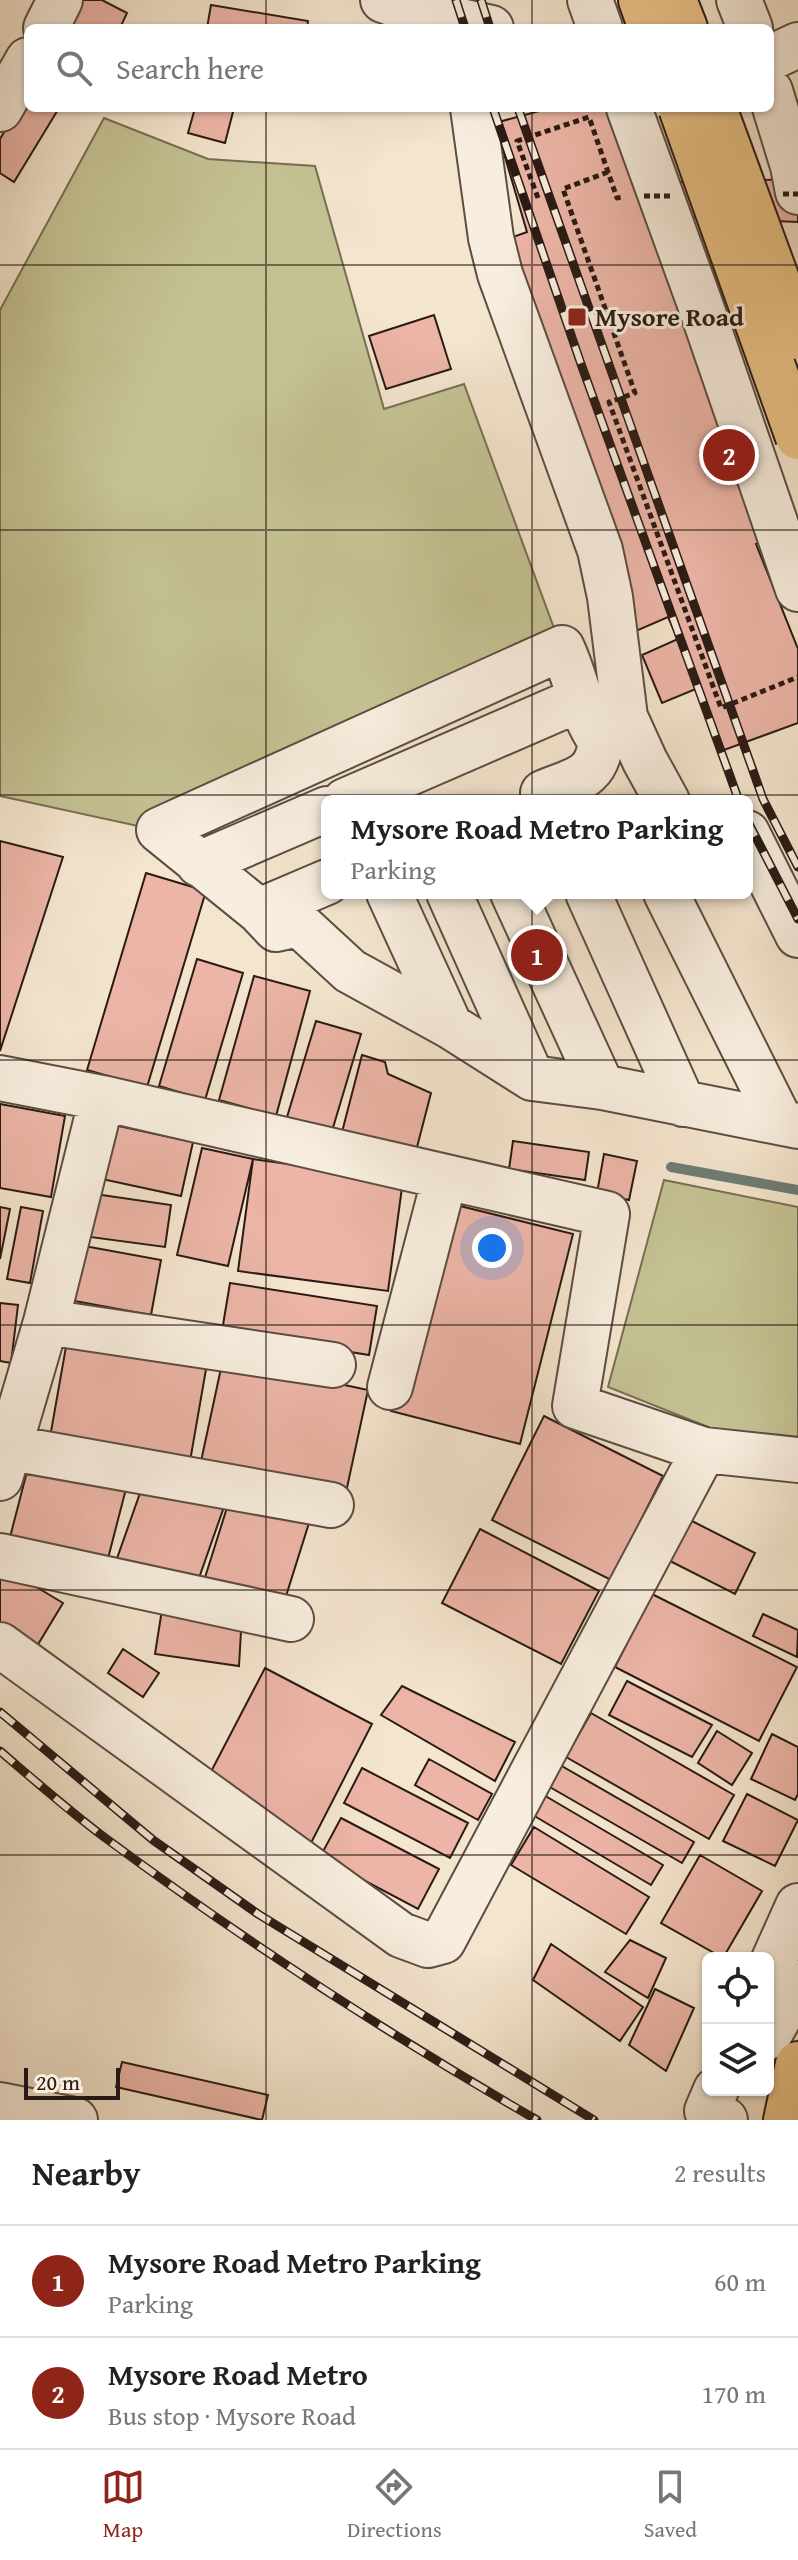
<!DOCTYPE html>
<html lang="en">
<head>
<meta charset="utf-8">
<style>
	body { margin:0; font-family:"Gentium Book Plus",serif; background:#f6f6f6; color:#222 }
	.controls { position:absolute; right:24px; bottom:24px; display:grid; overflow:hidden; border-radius:12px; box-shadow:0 2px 6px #0004 }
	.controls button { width:72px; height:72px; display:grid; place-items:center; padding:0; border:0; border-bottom:2px solid #e0e0e0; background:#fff; color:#222; font:40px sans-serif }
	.scale { position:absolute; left:24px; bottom:20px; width:96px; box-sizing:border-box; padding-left:8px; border:4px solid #2a1a14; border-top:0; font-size:22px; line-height:28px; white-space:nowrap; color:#2a1a14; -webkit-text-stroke:6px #f8eedf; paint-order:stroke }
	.you { position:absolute; left:492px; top:1248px; width:28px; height:28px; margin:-20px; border:6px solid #fff; border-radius:50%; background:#1a73e8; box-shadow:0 0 0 12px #1a73e833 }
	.badge { display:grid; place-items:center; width:52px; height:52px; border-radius:50%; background:#8f2418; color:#fff; font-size:26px; font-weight:700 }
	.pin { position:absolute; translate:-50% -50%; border:4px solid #fff; box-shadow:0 2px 8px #0006 }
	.popup { position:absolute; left:321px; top:795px; width:432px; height:104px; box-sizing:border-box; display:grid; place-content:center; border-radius:12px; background:#fff; filter:drop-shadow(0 2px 6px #0005); font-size:26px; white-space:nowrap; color:#767676 }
	.popup b { font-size:30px; color:#222 }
	.popup::after { content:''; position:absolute; left:50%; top:100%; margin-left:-16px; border:16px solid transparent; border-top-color:#fff }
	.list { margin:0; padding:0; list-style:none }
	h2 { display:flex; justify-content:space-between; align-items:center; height:104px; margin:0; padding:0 32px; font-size:34px }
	h2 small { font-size:26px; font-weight:400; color:#767676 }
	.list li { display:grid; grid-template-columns:52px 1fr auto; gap:24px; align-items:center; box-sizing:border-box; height:112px; padding:0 32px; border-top:2px solid #e0e0e0 }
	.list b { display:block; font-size:30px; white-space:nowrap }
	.list p { margin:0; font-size:26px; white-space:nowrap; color:#767676 }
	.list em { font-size:26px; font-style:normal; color:#767676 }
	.icon { flex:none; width:44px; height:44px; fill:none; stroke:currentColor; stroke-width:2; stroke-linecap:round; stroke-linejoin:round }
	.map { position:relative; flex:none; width:798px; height:2120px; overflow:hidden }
	.search { position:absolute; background:#fff; box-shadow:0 2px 6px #0004; left:24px; right:24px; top:24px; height:88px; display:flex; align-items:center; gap:20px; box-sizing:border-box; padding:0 28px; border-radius:12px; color:#767676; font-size:30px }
	.sheet { height:328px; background:#fff }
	nav { display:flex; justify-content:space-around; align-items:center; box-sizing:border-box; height:112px; border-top:2px solid #e0e0e0; background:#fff; font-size:22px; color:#767676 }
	nav a { display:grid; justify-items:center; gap:4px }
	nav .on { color:#8f2418 }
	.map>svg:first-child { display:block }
</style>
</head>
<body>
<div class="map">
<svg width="798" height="2120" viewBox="0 0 798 2120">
	<rect width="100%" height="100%" fill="#f4e5ce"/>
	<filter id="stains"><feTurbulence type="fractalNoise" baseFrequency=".0025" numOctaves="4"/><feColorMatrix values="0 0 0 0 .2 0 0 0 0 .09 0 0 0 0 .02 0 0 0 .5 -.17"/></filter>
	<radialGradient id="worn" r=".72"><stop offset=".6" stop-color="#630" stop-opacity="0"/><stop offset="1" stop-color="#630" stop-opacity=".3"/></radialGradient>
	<path fill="#c4c293" stroke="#776e54" stroke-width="2" d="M104,118L208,159L315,166L384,409L464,384L558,639L147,828L0,796V310Z
		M664,1180L798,1207V1439L733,1437L608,1387Z"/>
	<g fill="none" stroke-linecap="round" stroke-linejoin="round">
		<path stroke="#6e7d74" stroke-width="10" d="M671,1167L798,1190"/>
	</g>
	<path fill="#ecb5a7" stroke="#2a1a14" stroke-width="2" d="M82,0H102L127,13L120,28H68Z
		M211,5L308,21L307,28H207Z
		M28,93V108H59L14,182L0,173V139Z
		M195,108H234L225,143L188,133Z
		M550,108H617L644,183L798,179V222L659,216L772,537L756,544L798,649V723L724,750L698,688L662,703L642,655L678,639L668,617L636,631L496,243L527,232L495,123Z
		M434,315L451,369L386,389L369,336Z
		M0,841L63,857L0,1051Z
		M146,873L206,891L147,1087L87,1070Z
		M197,959L243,973L205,1100L159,1086Z
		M254,976L310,991L276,1116L219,1100Z
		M316,1021L361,1034L332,1131L287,1117Z
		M362,1055L385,1062L388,1074L431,1093L416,1151L342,1132Z
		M0,1104L65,1116L51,1197L0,1188Z
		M114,1125L193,1142L181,1196L102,1179Z
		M513,1141L589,1152L585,1180L509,1169Z
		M202,1148L253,1159L228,1266L177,1255Z
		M604,1154L637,1161L629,1200L597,1193Z
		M253,1159L403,1180L388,1291L238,1271Z
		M95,1194L171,1205L165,1247L90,1237Z
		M444,1202L573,1234L520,1444L391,1411Z
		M0,1207L10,1209L0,1259Z
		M21,1207L43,1211L30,1283L7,1279Z
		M79,1245L161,1260L151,1315L69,1300Z
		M230,1283L377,1306L369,1355L222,1331Z
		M0,1303L18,1305L11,1363L0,1361Z
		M67,1341L209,1352L189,1467L49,1443Z
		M223,1359L368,1390L345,1497L200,1466Z
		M544,1416L663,1476L611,1580L492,1520Z
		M31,1456L128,1481L105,1570L8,1545Z
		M146,1476L225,1504L193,1595L114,1567Z
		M230,1498L309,1523L281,1612L202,1587Z
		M690,1520L755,1553L735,1594L670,1561Z
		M480,1529L599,1591L561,1664L442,1603Z
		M0,1565L63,1603L37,1646L0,1623Z
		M652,1594L797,1667L759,1741L615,1667Z
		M163,1603L242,1614L239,1666L155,1654Z
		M763,1614L798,1630L797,1657L753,1636Z
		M123,1649L159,1673L143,1697L108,1673Z
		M265,1668L372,1724L311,1843L203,1787Z
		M627,1681L712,1725L692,1757L609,1715Z
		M402,1686L515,1742L495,1781L381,1715Z
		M591,1713L734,1795L709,1839L566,1757Z
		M717,1731L752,1753L732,1785L698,1763Z
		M772,1734L798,1747V1794L795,1800L751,1779Z
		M429,1759L492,1794L478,1820L415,1785Z
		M560,1765L694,1842L682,1863L548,1786Z
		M362,1768L468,1823L450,1858L344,1803Z
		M542,1794L663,1865L651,1885L531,1814Z
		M747,1794L798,1820L775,1866L723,1841Z
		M341,1818L439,1869L418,1909L320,1857Z
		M534,1827L649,1897L626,1934L511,1865Z
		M700,1855L762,1891L723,1958L661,1923Z
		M630,1940L666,1958L648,1998L605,1972Z
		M551,1944L643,2007L620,2041L533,1980Z
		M655,1989L694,2008L666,2071L629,2045Z
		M122,2062L268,2095L262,2120L116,2087Z"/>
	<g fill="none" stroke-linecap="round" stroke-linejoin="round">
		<g stroke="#5c4d42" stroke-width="48">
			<path id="minor" d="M383,0L408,9L491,28
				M590,0L600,28
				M739,0L750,28
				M46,28L60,0
				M770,58L798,45
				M770,91L793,166L798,192
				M473,108L491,238L500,274L600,550L610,597L625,717L645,761L667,801
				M629,108L700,304L798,589
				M0,109L28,60
				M345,801L580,699
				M747,833L798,935
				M199,864L327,809
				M327,882L259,911L276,929L299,924L350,971L450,1026L532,1078L602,1087L798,1126
				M389,893L450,1026
				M449,893L532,1078
				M513,893L602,1087
				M588,893L683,1104
				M666,893L780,1121
				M259,911L159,830L562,648C577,680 581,714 601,742C596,780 575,779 543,793L547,801
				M0,1078L102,1098L607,1214L575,1406L704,1450L798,1460
				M46,1322L333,1365
				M390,1387L445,1177
				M0,1446L331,1505
				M0,1478L46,1322L102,1098
				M0,1556L291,1619
				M0,1645L401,1935L428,1945L443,1941L704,1450
				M768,1973L798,1906
				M768,2037L798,1983
				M716,2090L707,2111L725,2120
				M0,2105L75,2120"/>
		</g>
		<g stroke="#2a1a14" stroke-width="48">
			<path id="highway" d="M641,0L651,28
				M674,0L685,28
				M786,2120L798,2064"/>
		</g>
		<path stroke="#2a1a14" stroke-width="5" stroke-dasharray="6 4" stroke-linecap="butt" d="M608,172L563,189L635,393L609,402L721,708L798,677
			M538,198L517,141L589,117L617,198L623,197"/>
		<use href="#minor" stroke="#f8eedf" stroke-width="44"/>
		<use href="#highway" stroke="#eac287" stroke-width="44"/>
		<g stroke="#2a1a14" stroke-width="9">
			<path id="rail" d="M456,0L465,28
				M481,0L490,28
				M493,108L581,364L739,801
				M518,108L763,799L798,867
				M747,820L798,919
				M0,1712L153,1840L258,1914L594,2120
				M0,1751C34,1780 68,1810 104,1837C242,1939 388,2034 537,2120"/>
		</g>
		<use href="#rail" stroke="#f8eedf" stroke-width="6" stroke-dasharray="18" stroke-linecap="butt"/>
		<g stroke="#2a1a14" stroke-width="48" stroke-linecap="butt">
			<path id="highway-bridge" d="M681,108L798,437
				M714,108L798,337"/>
		</g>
		<path stroke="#2a1a14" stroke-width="5" stroke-dasharray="6 4" stroke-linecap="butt" d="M783,194H798
			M644,196H673"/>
		<use href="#highway-bridge" stroke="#eac287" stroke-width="44"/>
	</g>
	<path fill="none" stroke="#2a1a14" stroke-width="2" stroke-opacity="0.55" d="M266,0V28M532,0V28M266,108V2120M532,108V2120M0,265H798M0,530H798M0,795H798M0,1060H798M0,1325H798M0,1590H798M0,1855H798"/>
	<rect fill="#8f2418" stroke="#f8eedf" stroke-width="3" x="567" y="307" width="20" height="20" rx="4"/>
	<g text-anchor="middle" stroke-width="6" stroke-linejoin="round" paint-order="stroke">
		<g font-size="26" font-weight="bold" fill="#2a1a14" stroke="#f8eedf" text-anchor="start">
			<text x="595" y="326">Mysore Road</text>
		</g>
	</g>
	<rect width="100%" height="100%" filter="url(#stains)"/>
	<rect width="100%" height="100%" fill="url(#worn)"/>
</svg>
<div class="controls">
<button><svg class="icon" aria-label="locate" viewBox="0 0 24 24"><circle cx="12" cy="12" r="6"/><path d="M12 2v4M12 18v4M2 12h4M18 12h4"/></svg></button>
<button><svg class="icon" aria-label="layers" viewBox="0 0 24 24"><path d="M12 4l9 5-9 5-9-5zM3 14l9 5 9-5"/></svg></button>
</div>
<div class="scale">20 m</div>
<div class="you"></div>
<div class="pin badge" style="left:537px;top:955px">1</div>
<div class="popup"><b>Mysore Road Metro Parking</b>Parking</div>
<div class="pin badge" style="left:729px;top:455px">2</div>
<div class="search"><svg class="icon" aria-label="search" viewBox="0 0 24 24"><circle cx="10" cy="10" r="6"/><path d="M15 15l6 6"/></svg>Search here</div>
</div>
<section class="sheet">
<h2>Nearby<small>2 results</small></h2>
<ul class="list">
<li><span class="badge">1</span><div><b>Mysore Road Metro Parking</b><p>Parking</p></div><em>60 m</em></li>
<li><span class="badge">2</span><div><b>Mysore Road Metro</b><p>Bus stop · Mysore Road</p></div><em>170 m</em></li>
</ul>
</section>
<nav>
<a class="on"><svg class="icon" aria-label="map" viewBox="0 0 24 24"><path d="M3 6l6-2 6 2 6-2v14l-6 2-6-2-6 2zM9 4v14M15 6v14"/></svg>Map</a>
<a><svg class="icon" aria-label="directions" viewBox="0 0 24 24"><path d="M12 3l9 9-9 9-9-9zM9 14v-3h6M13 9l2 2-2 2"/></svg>Directions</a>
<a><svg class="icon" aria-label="saved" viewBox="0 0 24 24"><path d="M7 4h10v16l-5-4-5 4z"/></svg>Saved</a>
</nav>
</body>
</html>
